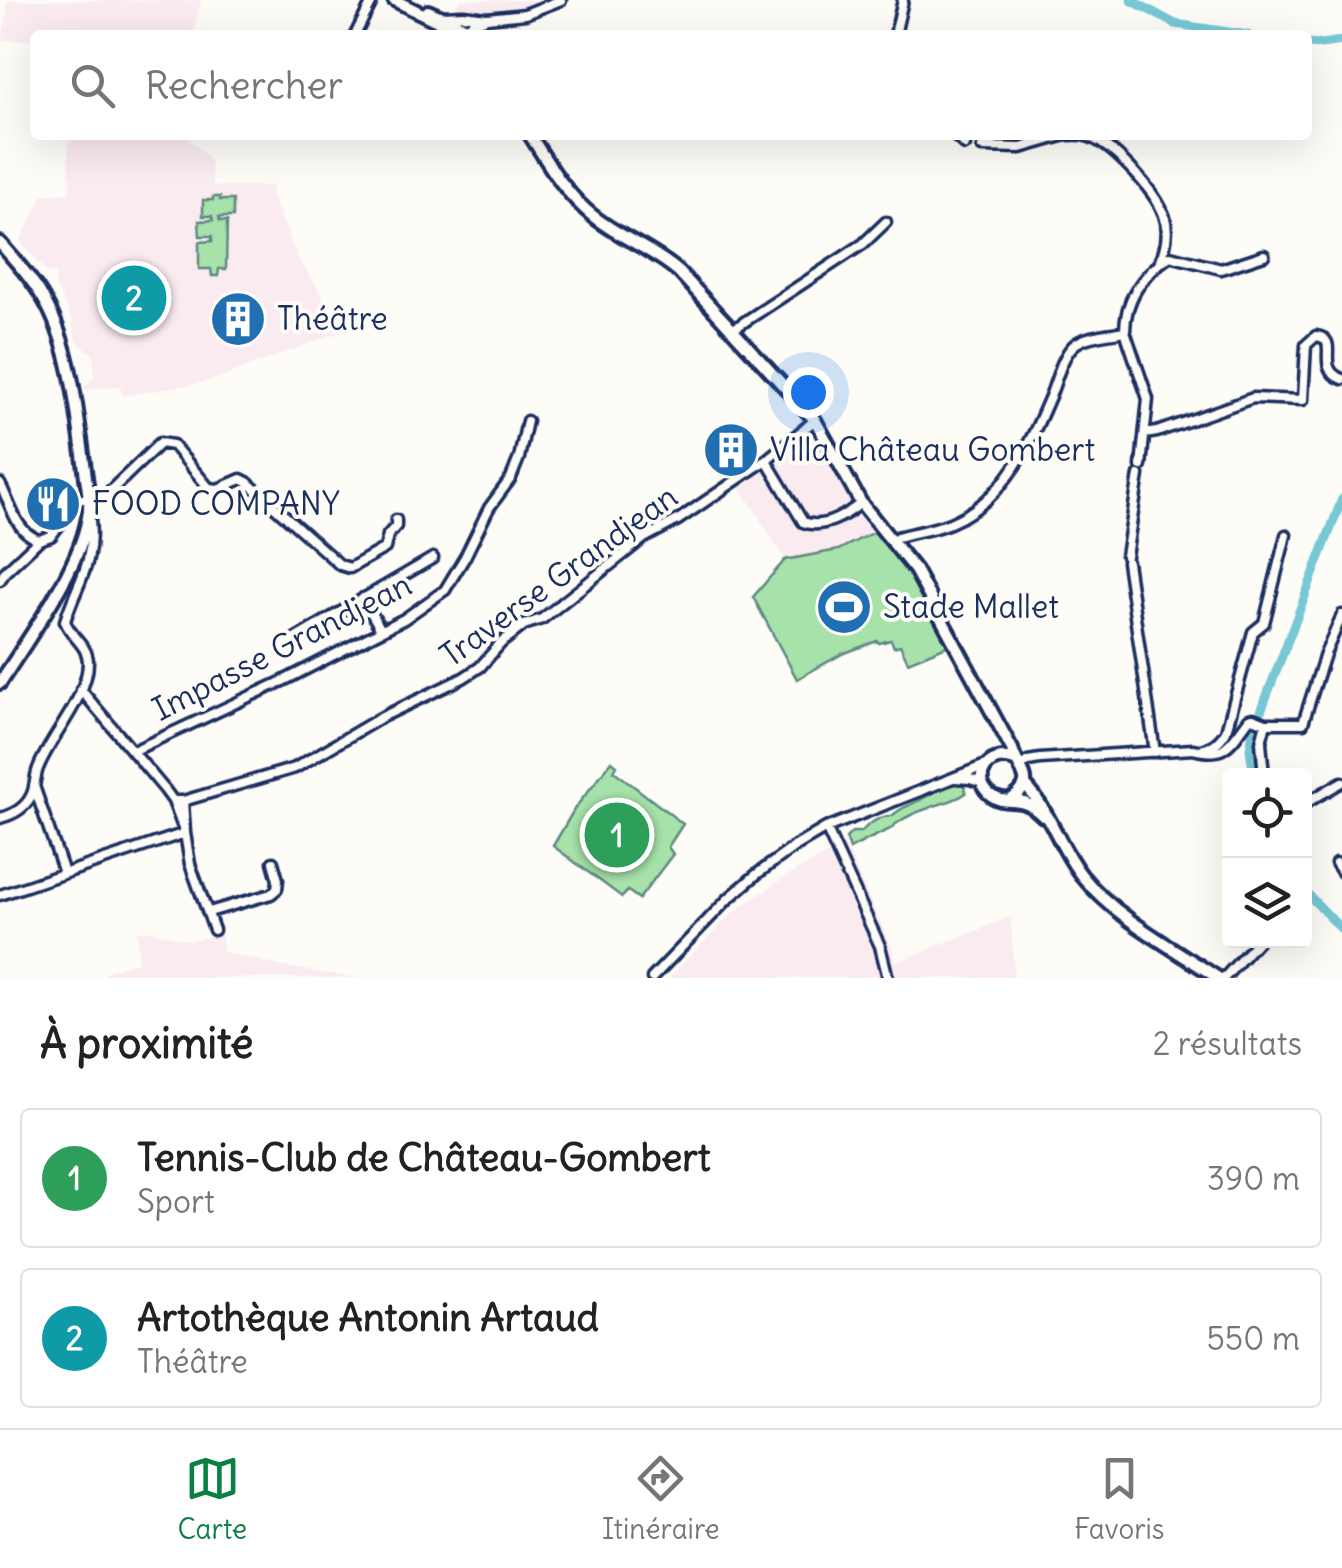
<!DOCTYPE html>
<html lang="fr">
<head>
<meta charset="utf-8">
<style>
	body { margin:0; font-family:Delius,sans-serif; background:#f2f2f2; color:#222 }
	.controls { position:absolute; right:30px; bottom:30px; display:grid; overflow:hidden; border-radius:10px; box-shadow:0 10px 40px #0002 }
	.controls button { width:90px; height:90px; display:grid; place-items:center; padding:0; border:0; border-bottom:2px solid #e0e0e0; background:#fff; color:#222; font:50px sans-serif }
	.you { position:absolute; left:808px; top:392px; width:35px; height:35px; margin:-25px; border:8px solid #fff; border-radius:50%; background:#1a73e8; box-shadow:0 0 0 15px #1a73e833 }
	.badge { display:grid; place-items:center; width:65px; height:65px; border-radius:50%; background:#0b8043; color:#fff; font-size:32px; font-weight:700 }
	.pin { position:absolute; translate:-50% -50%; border:5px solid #fff; box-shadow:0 2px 10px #0006 }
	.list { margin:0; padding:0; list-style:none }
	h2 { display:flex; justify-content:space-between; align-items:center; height:130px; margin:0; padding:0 40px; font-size:42px }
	h2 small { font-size:32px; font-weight:400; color:#767676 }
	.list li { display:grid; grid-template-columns:65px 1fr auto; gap:30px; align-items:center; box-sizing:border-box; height:140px; margin:0 20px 20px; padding:0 20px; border:2px solid #e0e0e0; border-radius:10px }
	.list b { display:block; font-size:38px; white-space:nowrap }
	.list p { margin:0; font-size:32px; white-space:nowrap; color:#767676 }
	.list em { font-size:32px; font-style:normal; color:#767676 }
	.icon { flex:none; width:55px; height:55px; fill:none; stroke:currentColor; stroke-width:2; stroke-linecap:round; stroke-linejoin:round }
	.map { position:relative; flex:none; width:1342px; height:978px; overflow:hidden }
	.search { position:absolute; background:#fff; box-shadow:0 10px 40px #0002; left:30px; right:30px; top:30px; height:110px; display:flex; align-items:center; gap:25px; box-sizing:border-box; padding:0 35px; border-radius:10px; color:#767676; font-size:38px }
	.sheet { height:450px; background:#fff }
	nav { display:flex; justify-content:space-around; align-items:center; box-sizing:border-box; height:140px; border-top:2px solid #e0e0e0; background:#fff; font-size:28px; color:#767676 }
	nav a { display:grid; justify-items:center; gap:5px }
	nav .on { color:#0b8043 }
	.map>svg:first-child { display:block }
</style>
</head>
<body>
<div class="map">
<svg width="1342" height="978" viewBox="0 0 1342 978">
	<rect width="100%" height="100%" fill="#fdfcf7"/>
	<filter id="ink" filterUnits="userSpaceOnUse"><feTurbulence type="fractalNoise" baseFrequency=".01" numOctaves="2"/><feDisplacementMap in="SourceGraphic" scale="20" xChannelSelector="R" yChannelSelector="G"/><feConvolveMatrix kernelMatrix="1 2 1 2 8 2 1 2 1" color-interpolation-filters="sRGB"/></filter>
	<g filter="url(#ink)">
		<path fill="#faebf1" d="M8,0H201L193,35H35V41L2,40L7,14Z
			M461,0H547L508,12L451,11Z
			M83,135H185L210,160L213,186H274L271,192L298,259L345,330L211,381L122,396L120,386L82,390L94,377V356L76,340L71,317L55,285L56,274L49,272L48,274L20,241L43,195L70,193L68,143Z
			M808,433L815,434L854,505L876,531L838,550L785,560L740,487Z
			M845,845L893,950L896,962L1011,917L1014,978H669L731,914L785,877Z
			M137,931H154L190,941L221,934L224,952L285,967L360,978H101L109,970L138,962Z"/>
		<path fill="#a6e2a9" stroke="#608884" stroke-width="2.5" d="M213,197H220V200H233V217H219L220,221H227L226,269H219L218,276H212L211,269H199V242L212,241V236H200L199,221L213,220L212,216H203V200H213Z
			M876,531L912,575L949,645L908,662L900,645L894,647L891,640L879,643L877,641L842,654L797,679L753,597L785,560L838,550Z
			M612,761L617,765L614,771L683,824L668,847L673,854L639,899L628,891L622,897L553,846L575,808Z
			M956,781H963L966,793C956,801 941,803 929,808C920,811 907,816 899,822C892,826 894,828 886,831C875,836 862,842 850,849L846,838L852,832H861C868,824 881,815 892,816C900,808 906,807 916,802C930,795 941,787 956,781Z"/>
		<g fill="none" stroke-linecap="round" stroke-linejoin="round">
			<path stroke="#77c7d4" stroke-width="9" d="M1131,0L1175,24L1248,35
				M1307,43L1321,44L1342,41
				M1254,776L1250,749L1253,732L1342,499
				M1304,890L1342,930"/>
			<g stroke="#1b2f5e" stroke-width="15">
				<path id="street" d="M441,18L442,16L463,15L487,18L471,24L466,30
					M487,18L525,14L561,0
					M355,35L373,0
					M895,35L903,0
					M954,135L965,145
					M1070,135C1075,135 1081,134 1086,136C1111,142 1155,191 1164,215C1170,231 1166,247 1160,262
					M982,147L1021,148L1066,135
					M732,330L863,244L886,222
					M1125,331C1125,298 1143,274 1170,256L1221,269L1264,255
					M1145,434L1157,432L1253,398L1303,400L1306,345L1316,336C1342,339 1313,368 1342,379
					M766,460L803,522C823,530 845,516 861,503
					M0,484C11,504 15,532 39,540L51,536L78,500L107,494L160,443L173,445L209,488L218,489L241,479L247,482L340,565L350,568L385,548L388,535L396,526V520
					M892,541L897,537C915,532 933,530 950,523C1005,500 1029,446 1051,394C1057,379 1062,356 1074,345C1086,335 1110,334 1125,331L1148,399L1141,466
					M1126,556L1139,475
					M1127,562L1155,752
					M0,580L6,571L39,540
					M363,598L381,630
					M286,644L433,558
					M81,690L165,790L173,801L185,833
					M1201,750C1213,746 1220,742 1226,731L1253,632L1264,623L1286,535
					M133,751L285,680L404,619L445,590L465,557L489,508L511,478L519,458L527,421
					M1021,766L1028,761L1040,759L1193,749C1226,758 1230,744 1249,719L1253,718L1266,723H1303L1325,654L1342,615
					M1264,776L1261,742L1266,723
					M956,778L970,779L983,783
					M34,786L64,873
					M173,801H183L295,768L382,717L463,678L480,667L501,643L524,625L542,619L644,538L678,520L766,460L815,420
					M183,801L185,833L190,864L214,930
					M1304,804L1342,782
					M0,818C12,815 25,808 31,796C36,787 34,776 39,766C52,735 89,695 88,661C87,644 70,636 65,621C77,582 95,565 90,520
					M826,828L880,946L888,978
					M1336,863L1342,872
					M0,895L185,833
					M209,912L271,894L277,889L278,880L273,862
					M652,978L728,899L757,874L794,847L826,828L986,765
					M1224,978L1258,941"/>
			</g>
			<g stroke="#1b2f5e" stroke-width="18">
				<path id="secondary" d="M394,0L466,35
					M428,11L467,28L476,35
					M530,135C548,163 566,195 593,216C620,238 653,249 679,272L815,420L861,503L915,570L1012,749C1017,770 1039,780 1012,799
					M0,243C17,263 35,282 47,305C76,359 79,437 89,497C94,551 29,636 0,683
					M1015,760C988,750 969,780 992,796C1008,807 1020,792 1043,816
					M1025,785C1050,811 1059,847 1082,876C1117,919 1172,947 1218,978"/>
			</g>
			<use href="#street" stroke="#fdfcf7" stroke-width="8"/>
			<use href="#secondary" stroke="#fdfcf7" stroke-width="10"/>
		</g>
	</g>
	<defs>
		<g id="building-disc" transform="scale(2.875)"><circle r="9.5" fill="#1f6fb2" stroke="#fdfcf7"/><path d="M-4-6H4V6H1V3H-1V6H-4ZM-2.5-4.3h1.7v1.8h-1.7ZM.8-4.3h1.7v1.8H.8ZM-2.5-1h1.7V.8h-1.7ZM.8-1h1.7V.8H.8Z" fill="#fff"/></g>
		<g id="restaurant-disc" transform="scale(2.875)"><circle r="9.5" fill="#1f6fb2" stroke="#fdfcf7"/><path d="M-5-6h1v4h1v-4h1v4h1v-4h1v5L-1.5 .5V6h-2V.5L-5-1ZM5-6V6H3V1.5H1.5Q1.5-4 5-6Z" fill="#fff"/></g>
		<g id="stadium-disc" transform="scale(2.875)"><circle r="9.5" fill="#1f6fb2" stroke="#fdfcf7"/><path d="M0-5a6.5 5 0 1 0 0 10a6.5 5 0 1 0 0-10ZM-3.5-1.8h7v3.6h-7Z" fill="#fff"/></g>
	</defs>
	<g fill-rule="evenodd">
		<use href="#building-disc" x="238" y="319"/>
		<use href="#building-disc" x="731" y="450"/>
		<use href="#restaurant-disc" x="53" y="504"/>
		<use href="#stadium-disc" x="844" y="607"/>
	</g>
	<g text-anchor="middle" stroke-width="8" stroke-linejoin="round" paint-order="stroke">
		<g font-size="32" fill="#1b2f5e" stroke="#fdfcf7" text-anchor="start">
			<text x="277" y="330">Théâtre</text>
			<text x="770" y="461">Villa Château Gombert</text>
			<text x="92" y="515">FOOD COMPANY</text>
			<text x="883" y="618">Stade Mallet</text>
		</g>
		<g font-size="32" fill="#1b2f5e" stroke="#fdfcf7">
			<text transform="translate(559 576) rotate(-36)" y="11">Traverse Grandjean</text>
			<text transform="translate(282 647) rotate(-27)" y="11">Impasse Grandjean</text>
		</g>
	</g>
</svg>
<div class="controls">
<button><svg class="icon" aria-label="locate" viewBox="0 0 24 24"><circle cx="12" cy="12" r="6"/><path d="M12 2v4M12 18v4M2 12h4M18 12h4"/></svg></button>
<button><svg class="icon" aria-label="layers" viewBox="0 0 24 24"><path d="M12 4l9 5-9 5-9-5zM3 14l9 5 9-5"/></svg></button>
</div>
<div class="you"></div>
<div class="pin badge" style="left:617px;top:835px;background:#2e9e5b">1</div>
<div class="pin badge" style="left:134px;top:298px;background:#0f9aa8">2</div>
<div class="search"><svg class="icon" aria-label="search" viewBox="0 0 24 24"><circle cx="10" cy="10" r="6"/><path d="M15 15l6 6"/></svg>Rechercher</div>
</div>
<section class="sheet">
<h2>À proximité<small>2 résultats</small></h2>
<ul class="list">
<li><span class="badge" style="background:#2e9e5b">1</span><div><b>Tennis-Club de Château-Gombert</b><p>Sport</p></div><em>390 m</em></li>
<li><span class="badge" style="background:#0f9aa8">2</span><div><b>Artothèque Antonin Artaud</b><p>Théâtre</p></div><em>550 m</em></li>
</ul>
</section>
<nav>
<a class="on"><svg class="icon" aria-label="map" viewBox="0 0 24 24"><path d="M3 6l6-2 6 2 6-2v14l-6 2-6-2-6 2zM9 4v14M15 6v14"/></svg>Carte</a>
<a><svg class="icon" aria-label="directions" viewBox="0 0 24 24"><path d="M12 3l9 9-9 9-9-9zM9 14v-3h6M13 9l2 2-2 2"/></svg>Itinéraire</a>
<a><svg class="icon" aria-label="saved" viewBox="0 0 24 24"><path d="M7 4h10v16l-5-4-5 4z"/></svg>Favoris</a>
</nav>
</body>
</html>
